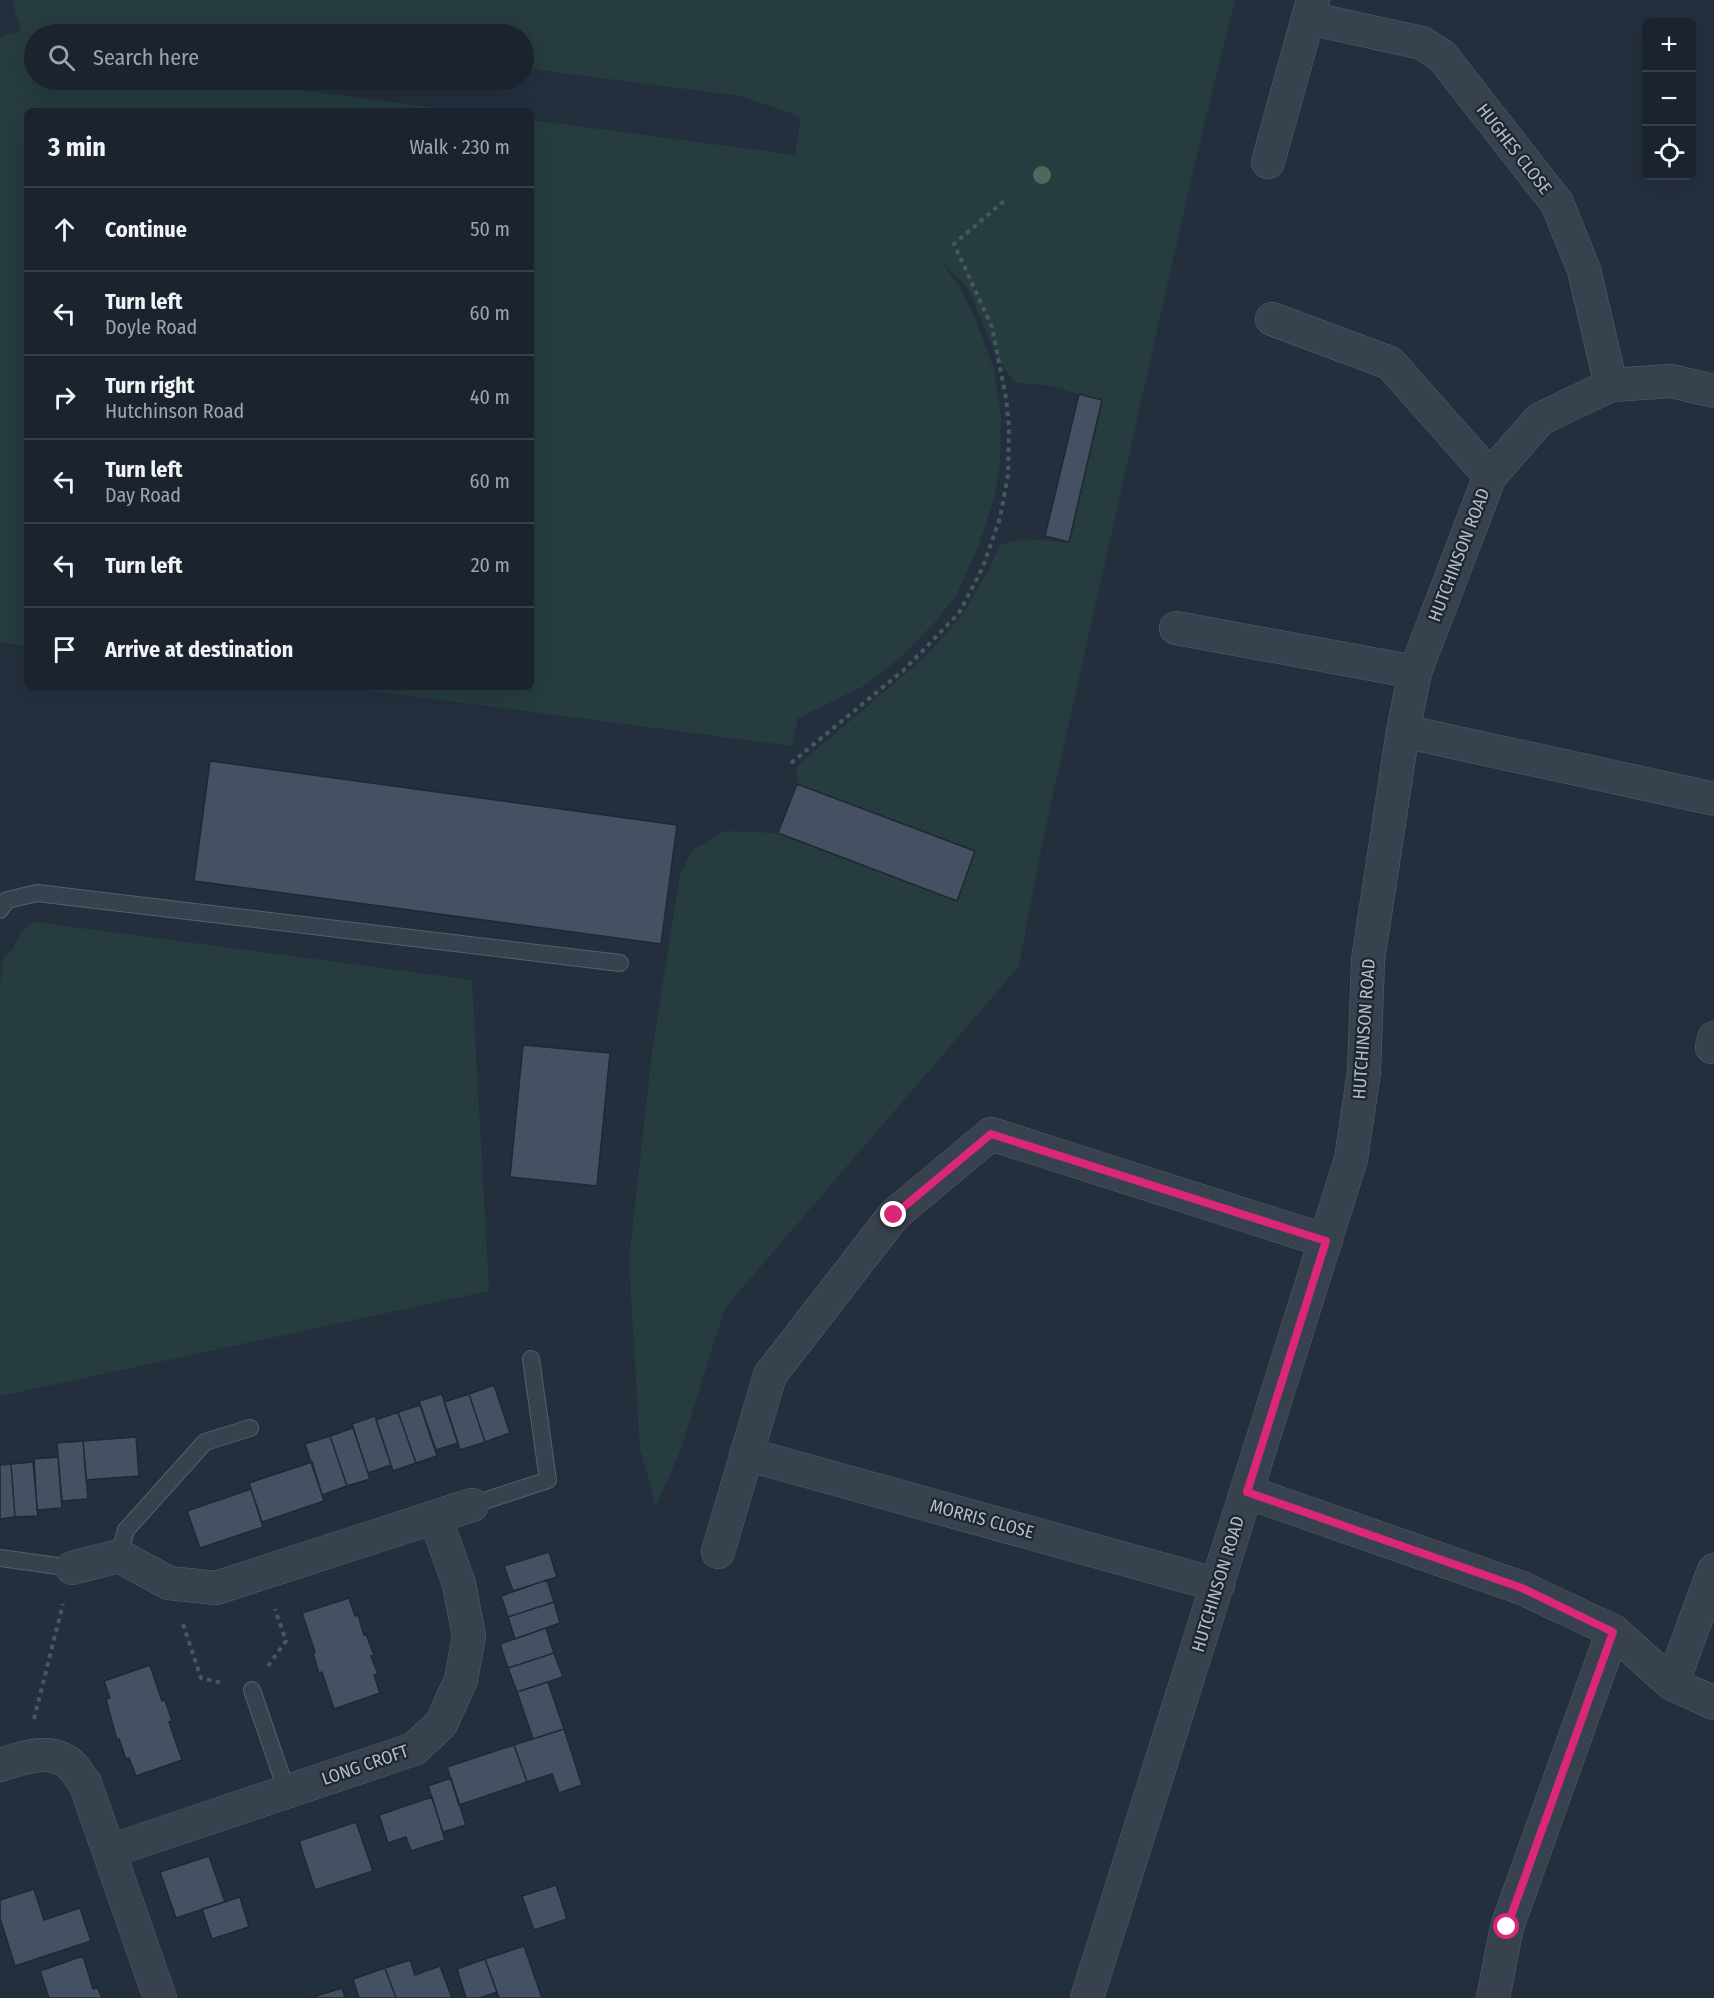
<!DOCTYPE html>
<html lang="en">
<head>
<meta charset="utf-8">
<style>
	body { margin:0; font-family:"Fira Sans Condensed",sans-serif; background:#242b36; color:#f1f3f6 }
	.controls { position:absolute; right:18px; top:18px; display:grid; overflow:hidden; border-radius:9px; box-shadow:0 6px 24px #0002 }
	.controls button { width:54px; height:54px; display:grid; place-items:center; padding:0; border:0; border-bottom:2px solid #39404a; background:#1b232e; color:#f1f3f6; font:30px sans-serif }
	.stop { position:absolute; width:18px; height:18px; margin:-14px; border:4px solid #db2777; border-radius:50%; background:#fff }
	.stop.end { background:#db2777; border-color:#fff; box-shadow:0 2px 6px #0008 }
	.list { margin:0; padding:0; list-style:none }
	h2 { display:flex; justify-content:space-between; align-items:center; height:78px; margin:0; padding:0 24px; font-size:26px }
	h2 small { font-size:20px; font-weight:400; color:#a0a4aa }
	.list li { display:grid; grid-template-columns:39px 1fr auto; gap:18px; align-items:center; box-sizing:border-box; height:84px; padding:0 24px; border-top:2px solid #39404a }
	.list b { display:block; font-size:22px; white-space:nowrap }
	.list p { margin:0; font-size:20px; white-space:nowrap; color:#a0a4aa }
	.list em { font-size:20px; font-style:normal; color:#a0a4aa }
	.icon { flex:none; width:33px; height:33px; fill:none; stroke:currentColor; stroke-width:2; stroke-linecap:round; stroke-linejoin:round }
	.map { position:relative; flex:none; width:1714px; height:1998px; overflow:hidden }
	.search { position:absolute; background:#1b232e; box-shadow:0 6px 24px #0002; left:24px; top:24px; width:510px; height:66px; display:flex; align-items:center; gap:15px; box-sizing:border-box; padding:0 21px; border-radius:33px; color:#a0a4aa; font-size:22px }
	.panel { position:absolute; background:#1b232e; box-shadow:0 6px 24px #0002; left:24px; top:108px; width:510px; height:582px; border-radius:9px }
	.map>svg:first-child { display:block }
</style>
</head>
<body>
<div class="map">
<svg width="1714" height="1998" viewBox="0 0 1714 1998">
	<rect width="100%" height="100%" fill="#242f3e"/>
	<path fill="#263c3f" d="M12,0H1235L1192,175L1107,553L1042,844L1019,966L725,1308L680,1451L656,1506L640,1449L629,1259L652,1052L680,875L692,850L725,831L778,833L957,900L975,851L797,784V766L926,656L962,615L990,567L1000,545L1022,539L1069,542L1079,394L1046,385L1016,383L999,362L969,290L941,261L961,289L976,320L994,370L1001,417L1000,462L995,495L979,545L957,594L935,622L903,655L864,686L798,718L792,746L342,687H531V120L795,155L801,117L740,96L524,68V34H281L242,29L170,30L169,34H34V80H222L461,111H27V646L0,642V39L5,36L21,31Z
		M35,922L472,980L489,1291L0,1396V985L4,956L13,949L21,932Z"/>
	<path fill="#455162" stroke="#1f2835" stroke-width="1.5" d="M1079,394L1102,400L1069,542L1045,536Z
		M210,761L677,825L661,944L194,881Z
		M797,784L975,851L957,901L778,833Z
		M523,1045L610,1053L597,1186L510,1177Z
		M494,1385L510,1433L485,1442L469,1394Z
		M442,1394L458,1443L436,1450L419,1401Z
		M469,1394L485,1442L460,1450L444,1402Z
		M420,1405L437,1456L416,1463L398,1412Z
		M398,1412L416,1463L393,1471L376,1420Z
		M375,1416L391,1465L368,1473L352,1424Z
		M353,1428L370,1479L347,1486L330,1436Z
		M330,1436L347,1486L322,1495L305,1444Z
		M136,1437L139,1476L86,1480L83,1441Z
		M83,1441L88,1499L62,1501L57,1443Z
		M58,1457L62,1508L37,1510L34,1459Z
		M33,1462L38,1516L15,1517L11,1464Z
		M312,1462L324,1501L262,1522L249,1483Z
		M11,1464L15,1517L0,1519V1465Z
		M251,1489L263,1527L200,1548L187,1511Z
		M549,1552L557,1577L513,1591L504,1566Z
		M547,1580L554,1602L508,1617L501,1596Z
		M349,1598L355,1616L358,1615L364,1635L366,1634L374,1655L371,1656L378,1674L374,1675L380,1693L334,1709L322,1672L319,1674L313,1653L315,1652L302,1613Z
		M554,1602L560,1623L515,1639L508,1617Z
		M546,1628L554,1653L508,1668L500,1644Z
		M554,1653L563,1677L517,1692L508,1668Z
		M150,1665L162,1701L165,1700L172,1721L169,1722L182,1760L136,1776L129,1758L126,1759L119,1739L117,1740L106,1699L110,1698L104,1681Z
		M548,1682L564,1729L533,1739L517,1692Z
		M564,1729L582,1785L559,1793L552,1774L527,1782L514,1745Z
		M514,1745L527,1782L459,1805L447,1767Z
		M451,1778L466,1825L443,1832L428,1786Z
		M432,1797L445,1840L411,1851L406,1837L388,1843L379,1815Z
		M356,1822L373,1871L315,1890L299,1841Z
		M209,1856L225,1902L176,1918L160,1872Z
		M556,1885L567,1919L534,1930L522,1896Z
		M34,1889L44,1920L80,1908L91,1941L15,1966L0,1918V1900Z
		M240,1897L249,1927L212,1939L202,1909Z
		M524,1946L542,1998H499L485,1959Z
		M83,1956L93,1989L98,1988L102,1998H49L40,1971Z
		M485,1959L497,1992L480,1998H466L457,1969Z
		M410,1960L415,1975L440,1966L452,1998H396L385,1968Z
		M385,1968L396,1998H359L353,1979Z
		M342,1988L345,1998H310Z"/>
	<g fill="none" stroke-linecap="round" stroke-linejoin="round">
		<g stroke="#565f6c" stroke-width="18">
			<path id="lane" d="M0,910L7,900L37,893L620,963
				M472,1505L548,1480L531,1359
				M119,1556L126,1530L205,1442L250,1428
				M0,1558L72,1568
				M252,1690L287,1792"/>
		</g>
		<g stroke="#565f6c" stroke-width="34">
			<path id="street" d="M1308,18L1422,43L1442,56L1557,203L1584,270L1611,385
				M1268,162L1313,0
				M1272,319L1390,363L1490,476
				M1176,628L1415,672
				M1403,731L1714,799
				M1712,1047L1714,1038
				M746,1454L1218,1585
				M1247,1492L1522,1588L1613,1631L1672,1684L1714,1703
				M718,1552L770,1375L894,1215L991,1134L1326,1241
				M72,1568L119,1556L169,1583L216,1588L472,1505
				M1672,1684L1714,1570
				M0,1765C22,1758 50,1747 70,1764C76,1769 80,1777 85,1783L160,1998
				M110,1851L414,1749L441,1724L461,1680L469,1636L459,1584L435,1517
				M1087,1998L1351,1159L1364,1072L1368,960L1403,731L1415,672L1490,476L1540,419L1611,385L1671,381L1714,391
				M1493,1998L1507,1927L1613,1631"/>
		</g>
		<path stroke="#44595c" stroke-width="4" stroke-dasharray="4.5 4.5" stroke-linecap="butt" d="M791,763L905,669L959,613L982,569L1000,518L1008,475L1009,427L1006,398L992,327L954,244L1004,201
			M183,1624L201,1678L223,1683
			M268,1666L286,1641L275,1609
			M34,1719L63,1604"/>
		<use href="#lane" stroke="#38414e" stroke-width="16"/>
		<use href="#street" stroke="#38414e" stroke-width="33"/>
	</g>
	<circle fill="#4b6a5d" cx="1042" cy="175" r="9"/>
	<g fill="none" stroke-linecap="round" stroke-linejoin="round">
		<path stroke="#db2777" stroke-width="8" d="M894,1215L991,1134L1326,1241L1247,1492L1522,1588L1613,1632L1507,1927"/>
	</g>
	<g text-anchor="middle" stroke-width="4.5" stroke-linejoin="round" paint-order="stroke">
		<g font-size="18" fill="#b4bcc9" stroke="#1d2633">
			<text transform="translate(1514 149) rotate(52)" y="6">HUGHES CLOSE</text>
			<text transform="translate(1459 555) rotate(-69)" y="6">HUTCHINSON ROAD</text>
			<text transform="translate(1364 1029) rotate(-86)" y="6">HUTCHINSON ROAD</text>
			<text transform="translate(982 1519) rotate(15)" y="6">MORRIS CLOSE</text>
			<text transform="translate(1218 1584) rotate(-73)" y="6">HUTCHINSON ROAD</text>
			<text transform="translate(365 1765) rotate(-19)" y="6">LONG CROFT</text>
		</g>
	</g>
</svg>
<div class="controls">
<button>+</button>
<button>−</button>
<button><svg class="icon" aria-label="locate" viewBox="0 0 24 24"><circle cx="12" cy="12" r="6"/><path d="M12 2v4M12 18v4M2 12h4M18 12h4"/></svg></button>
</div>
<div class="stop" style="left:1507px;top:1927px"></div>
<div class="stop end" style="left:894px;top:1215px"></div>
<div class="search"><svg class="icon" aria-label="search" viewBox="0 0 24 24"><circle cx="10" cy="10" r="6"/><path d="M15 15l6 6"/></svg>Search here</div>
<section class="panel">
<h2>3 min<small>Walk · 230 m</small></h2>
<ul class="list">
<li><svg class="icon" aria-label="ahead" viewBox="0 0 24 24"><path d="M12 20V5M6 11l6-6 6 6"/></svg><div><b>Continue</b></div><em>50 m</em></li>
<li><svg class="icon" aria-label="left" viewBox="0 0 24 24"><path d="M17 20v-9H6M10 6l-5 5 5 5"/></svg><div><b>Turn left</b><p>Doyle Road</p></div><em>60 m</em></li>
<li><svg class="icon" aria-label="right" viewBox="0 0 24 24"><path d="M7 20v-9h11M14 6l5 5-5 5"/></svg><div><b>Turn right</b><p>Hutchinson Road</p></div><em>40 m</em></li>
<li><svg class="icon" aria-label="left" viewBox="0 0 24 24"><path d="M17 20v-9H6M10 6l-5 5 5 5"/></svg><div><b>Turn left</b><p>Day Road</p></div><em>60 m</em></li>
<li><svg class="icon" aria-label="left" viewBox="0 0 24 24"><path d="M17 20v-9H6M10 6l-5 5 5 5"/></svg><div><b>Turn left</b></div><em>20 m</em></li>
<li><svg class="icon" aria-label="arrive" viewBox="0 0 24 24"><path d="M6 21V4h12l-3 4 3 4H6"/></svg><div><b>Arrive at destination</b></div></li>
</ul>
</section>
</div>
</body>
</html>
